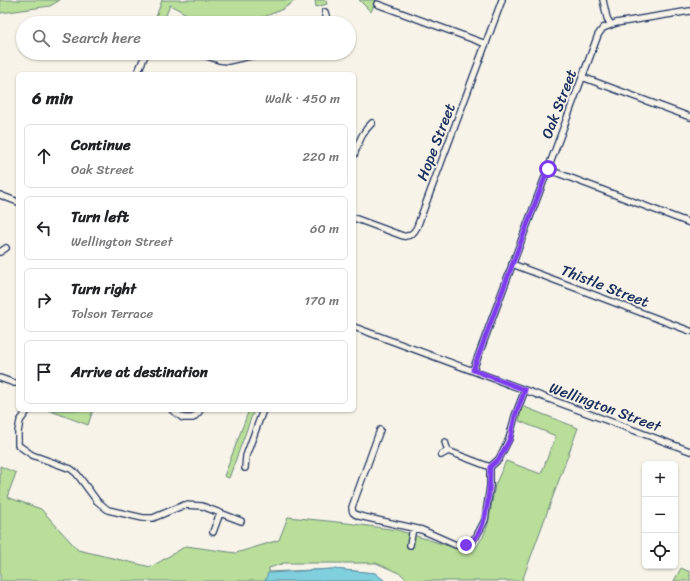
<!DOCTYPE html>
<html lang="en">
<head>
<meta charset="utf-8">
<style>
	body { margin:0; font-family:Sriracha,sans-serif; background:#f2f2f2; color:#202124 }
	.controls { position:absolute; right:12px; bottom:12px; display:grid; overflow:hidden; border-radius:6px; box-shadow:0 1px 3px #0004 }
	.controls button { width:36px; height:36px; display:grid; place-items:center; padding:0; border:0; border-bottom:1px solid #e0e0e0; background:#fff; color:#202124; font:20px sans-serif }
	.stop { position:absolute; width:12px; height:12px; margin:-9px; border:3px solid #7c3aed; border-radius:50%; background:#fff }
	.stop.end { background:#7c3aed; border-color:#fff; box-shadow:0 1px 4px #0008 }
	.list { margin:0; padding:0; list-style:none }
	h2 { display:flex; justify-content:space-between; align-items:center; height:52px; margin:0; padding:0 16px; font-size:17px }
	h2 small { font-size:13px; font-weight:400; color:#757577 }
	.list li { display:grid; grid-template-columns:26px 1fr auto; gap:12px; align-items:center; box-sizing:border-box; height:64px; margin:0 8px 8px; padding:0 8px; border:1px solid #e0e0e0; border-radius:6px }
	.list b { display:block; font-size:15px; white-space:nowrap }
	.list p { margin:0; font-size:13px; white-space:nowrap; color:#757577 }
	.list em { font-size:13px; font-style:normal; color:#757577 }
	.icon { flex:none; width:22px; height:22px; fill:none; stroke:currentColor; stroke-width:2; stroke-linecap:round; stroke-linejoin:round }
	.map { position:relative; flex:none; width:690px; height:581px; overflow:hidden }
	.search { position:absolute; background:#fff; box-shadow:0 1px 3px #0004; left:16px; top:16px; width:340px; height:44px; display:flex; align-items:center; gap:10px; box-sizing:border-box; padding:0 14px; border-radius:22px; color:#757577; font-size:15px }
	.panel { position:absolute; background:#fff; box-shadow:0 1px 3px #0004; left:16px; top:72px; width:340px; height:340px; border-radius:6px }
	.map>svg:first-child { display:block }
</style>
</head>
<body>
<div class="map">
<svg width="690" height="581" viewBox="0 0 690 581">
	<rect width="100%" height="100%" fill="#f7f3e8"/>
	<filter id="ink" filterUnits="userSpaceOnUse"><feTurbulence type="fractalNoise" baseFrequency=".025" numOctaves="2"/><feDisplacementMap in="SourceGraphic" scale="8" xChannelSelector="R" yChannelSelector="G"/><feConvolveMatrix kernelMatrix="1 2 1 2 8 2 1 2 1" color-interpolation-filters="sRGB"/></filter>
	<g filter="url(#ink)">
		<path fill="#b9de99" stroke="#6a867c" d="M0,0H60L50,6L1,13H0Z
			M162,0H296L283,9L264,17L239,19L192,17L170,5L163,23H154Z
			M315,0H326L327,4L316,7Z
			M359,0H376L371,12Z
			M522,406L578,428L522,581H408L401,574L376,563H284L269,568V572L333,569L375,573L385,581H0V466L16,473L7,497L41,509L78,550L151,567L186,546L236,553L279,540L288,517L347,523L397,530L465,551L476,547L483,537L488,524L495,485L506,461L541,474L556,436L519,421Z
			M48,410H93L88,425Z
			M249,410H254L229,478L224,476Z
			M681,568L690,572V581H674Z"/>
		<path fill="#80cfdc" stroke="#588faa" d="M333,569L375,573L385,581H265L268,573Z"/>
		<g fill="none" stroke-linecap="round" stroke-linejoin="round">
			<g stroke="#1b2f5e" stroke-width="8">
				<path id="minor" d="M603,0L607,18L611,25
					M377,4L486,44
					M325,12L328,23
					M198,53L219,60L228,61L264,53
					M137,74L146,53
					M582,77L690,117
					M354,155C359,142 362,132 372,123
					M547,169L690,223
					M0,195L18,202
					M354,218L403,236C410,237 414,233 417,227L502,0
					M0,252L6,248
					M512,264L690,331
					M354,327L690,451
					M473,370L598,35L603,28L616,23L690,11
					M0,378L14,383H18
					M28,410L20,421L18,432V445L32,455L71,469L77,474L97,501L108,510L143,518H153L184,505L202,506L241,521
					M172,410L183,418H193L199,412L200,410
					M380,430L352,507C352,513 354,514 359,516L422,530L456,545H466L476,537L485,520L490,486V467L499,459L509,439L515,416L525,390
					M448,451L490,467
					M441,455L448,451L445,442
					M245,468L246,456L263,410
					M213,532L220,513
					M410,545L413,528"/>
			</g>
			<use href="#minor" stroke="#f7f3e8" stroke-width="5.5"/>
		</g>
	</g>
	<g fill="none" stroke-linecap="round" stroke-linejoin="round" filter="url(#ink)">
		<path stroke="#7c3aed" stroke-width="5" d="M466,545C469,543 473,540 476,537C488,522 490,486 490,467L499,459L510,439L515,416L525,390L473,370L548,169"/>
	</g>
	<g text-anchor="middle" stroke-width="3.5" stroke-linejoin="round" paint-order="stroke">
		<g font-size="15" fill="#1b2f5e" stroke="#f7f3e8">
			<text transform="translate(559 104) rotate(-69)" y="5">Oak Street</text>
			<text transform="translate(436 142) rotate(-69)" y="5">Hope Street</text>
			<text transform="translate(605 286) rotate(21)" y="5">Thistle Street</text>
			<text transform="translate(605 407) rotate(20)" y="5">Wellington Street</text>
		</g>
	</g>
</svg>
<div class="controls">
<button>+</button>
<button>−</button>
<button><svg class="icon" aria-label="locate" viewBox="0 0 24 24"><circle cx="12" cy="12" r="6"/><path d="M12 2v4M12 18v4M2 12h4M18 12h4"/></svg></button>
</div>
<div class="stop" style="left:548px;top:169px"></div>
<div class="stop end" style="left:466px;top:545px"></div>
<div class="search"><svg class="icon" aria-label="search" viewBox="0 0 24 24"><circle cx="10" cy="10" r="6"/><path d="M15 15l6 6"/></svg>Search here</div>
<section class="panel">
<h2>6 min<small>Walk · 450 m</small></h2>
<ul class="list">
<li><svg class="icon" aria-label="ahead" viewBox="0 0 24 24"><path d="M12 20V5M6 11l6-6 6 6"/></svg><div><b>Continue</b><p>Oak Street</p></div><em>220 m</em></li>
<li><svg class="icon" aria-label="left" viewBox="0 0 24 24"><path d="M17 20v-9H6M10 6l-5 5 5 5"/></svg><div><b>Turn left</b><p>Wellington Street</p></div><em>60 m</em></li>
<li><svg class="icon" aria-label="right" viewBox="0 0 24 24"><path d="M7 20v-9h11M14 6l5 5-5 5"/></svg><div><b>Turn right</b><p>Tolson Terrace</p></div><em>170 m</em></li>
<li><svg class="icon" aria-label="arrive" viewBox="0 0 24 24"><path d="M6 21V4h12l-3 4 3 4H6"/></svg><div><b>Arrive at destination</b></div></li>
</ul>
</section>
</div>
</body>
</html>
